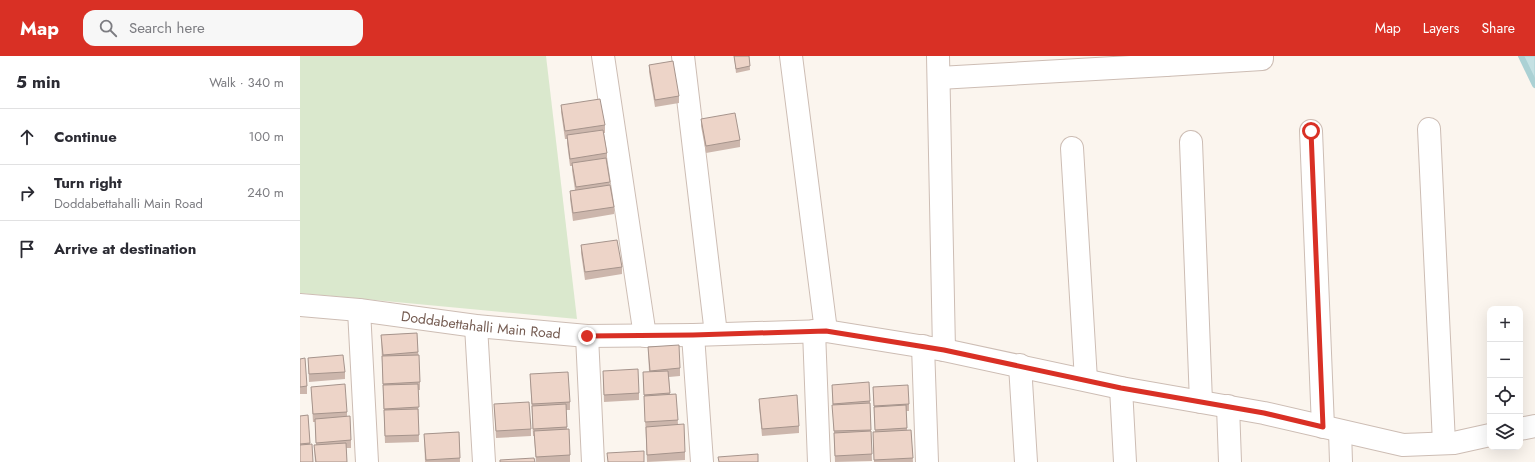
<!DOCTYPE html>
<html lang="en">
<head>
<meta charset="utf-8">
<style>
	body { margin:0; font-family:Jost,sans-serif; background:#f7f7f7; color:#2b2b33 }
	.controls { position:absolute; right:12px; bottom:12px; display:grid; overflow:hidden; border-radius:8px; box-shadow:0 4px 16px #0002 }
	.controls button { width:36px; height:36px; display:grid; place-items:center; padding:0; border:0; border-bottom:1px solid #e1e1e2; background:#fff; color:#2b2b33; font:20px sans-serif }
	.stop { position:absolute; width:12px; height:12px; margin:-9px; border:3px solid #d93025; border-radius:50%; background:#fff }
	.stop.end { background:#d93025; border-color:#fff; box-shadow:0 1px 4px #0008 }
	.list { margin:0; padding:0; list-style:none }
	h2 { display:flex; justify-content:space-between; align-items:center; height:52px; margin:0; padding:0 16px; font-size:17px }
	h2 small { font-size:13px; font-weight:400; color:#7c7c81 }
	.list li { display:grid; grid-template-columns:26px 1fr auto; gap:12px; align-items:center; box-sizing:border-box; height:56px; padding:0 16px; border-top:1px solid #e1e1e2 }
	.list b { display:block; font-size:15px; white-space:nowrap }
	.list p { margin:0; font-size:13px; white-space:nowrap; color:#7c7c81 }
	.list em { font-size:13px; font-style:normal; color:#7c7c81 }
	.icon { flex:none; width:22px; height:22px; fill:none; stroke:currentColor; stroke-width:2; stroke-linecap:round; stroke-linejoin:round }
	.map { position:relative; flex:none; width:1235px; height:406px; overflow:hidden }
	header { display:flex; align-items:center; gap:24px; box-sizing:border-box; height:56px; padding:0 20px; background:#d93025; color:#fff }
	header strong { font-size:19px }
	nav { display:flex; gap:22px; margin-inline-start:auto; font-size:14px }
	.search { width:280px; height:36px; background:#f7f7f7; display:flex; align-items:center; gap:10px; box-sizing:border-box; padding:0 14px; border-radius:12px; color:#7c7c81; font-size:15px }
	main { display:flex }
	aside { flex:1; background:#fff }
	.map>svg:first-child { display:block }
</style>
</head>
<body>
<header>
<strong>Map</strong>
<div class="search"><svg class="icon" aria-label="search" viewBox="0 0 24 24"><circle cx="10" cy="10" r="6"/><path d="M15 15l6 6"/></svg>Search here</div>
<nav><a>Map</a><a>Layers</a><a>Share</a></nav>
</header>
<main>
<aside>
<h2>5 min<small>Walk · 340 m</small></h2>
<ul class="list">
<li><svg class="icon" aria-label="ahead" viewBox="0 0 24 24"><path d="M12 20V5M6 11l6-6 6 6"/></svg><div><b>Continue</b></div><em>100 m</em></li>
<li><svg class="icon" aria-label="right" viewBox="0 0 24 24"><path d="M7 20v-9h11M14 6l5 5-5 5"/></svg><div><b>Turn right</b><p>Doddabettahalli Main Road</p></div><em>240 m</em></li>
<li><svg class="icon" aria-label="arrive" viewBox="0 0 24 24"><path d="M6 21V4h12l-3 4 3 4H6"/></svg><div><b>Arrive at destination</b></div></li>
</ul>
</aside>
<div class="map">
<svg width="1235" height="406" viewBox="0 0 1235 406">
	<rect width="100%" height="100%" fill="#fbf5ee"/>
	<path fill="#dae8cd" d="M0,0H246L277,263L0,237Z"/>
	<path fill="#c4e1e3" stroke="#abd1d4" d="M1223,0H1235V31Z"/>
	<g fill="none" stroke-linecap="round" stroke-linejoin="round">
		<path stroke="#abd1d4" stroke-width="6" d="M1221,0L1235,29"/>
		<g stroke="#cdbdb4" stroke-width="24">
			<g id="minor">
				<path d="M303,0L345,280"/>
				<path d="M383,0L416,278"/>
				<path d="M491,0L526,275"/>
				<path d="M638,0L644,294"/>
				<path d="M866,9L962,3V0"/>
				<path d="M639,22L866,9V0"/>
				<path d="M1129,73L1144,387"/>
				<path d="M1011,75L1023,371"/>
				<path d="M891,86L901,346"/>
				<path d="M772,92L786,324"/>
				<path id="s1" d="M0,249L59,254L176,270L287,280L393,279L526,275L644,294L821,332L964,357L1103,389L1154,387L1190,379"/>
				<path d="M59,254L67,406"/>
				<path d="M176,270L184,406"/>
				<path d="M514,275L519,406"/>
				<path d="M393,279L402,406"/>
				<path d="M287,280L293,406"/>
				<path d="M623,290L627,406"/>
				<path d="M720,309L726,406"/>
				<path d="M821,332L825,406"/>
				<path d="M928,350L930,406"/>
				<path d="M1220,373L1235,370"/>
				<path d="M1040,375L1041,406"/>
			</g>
		</g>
		<use href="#minor" stroke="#fff" stroke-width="22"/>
	</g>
	<path fill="#ccb6ac" d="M434,0H449L450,14L436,17Z
		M349,9L379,40V47L355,51L349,16Z
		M261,49L305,69V77H304L307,97V104H306L310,129L314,151V158L273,165L270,143V135L275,134L272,114V110H270L267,87V83H265L261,56Z
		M401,63L440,84V91L406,97L401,70Z
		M281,189L322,211V218L285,224L281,197Z
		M117,277L120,326V334H118L119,386L85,387L83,335L81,279Z
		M348,291L380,312V320L369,321L370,338H376L378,368L385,396V404L347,406L343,316H349Z
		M8,302L45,316V323L9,326Z
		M0,303L7,330V338H0Z
		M303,315L339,337V344L304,346Z
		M230,318L270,346V354H266L267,373L270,399V406H236L234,380H233Z
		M532,329L570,345L572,405L535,406Z
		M11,331L47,356V360L51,384V392H46L47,406H15L14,389H16L15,366H13Z
		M573,331L609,348V355H606L607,374H611L613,406H574L573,376H575Z
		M459,343L499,370V377L462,380L459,350Z
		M194,348L231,373V380L196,382Z
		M8,359L10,388L0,406V360Z
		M159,376L160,406H125L124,378Z"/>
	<path fill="#edd4c8" stroke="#a6948c" d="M434,0H449L450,10L436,13Z
		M373,5L379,40L355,44L349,9Z
		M300,43L305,69L265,75L261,49Z
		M435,57L440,84L406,90L401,63Z
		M303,74L307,97L270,103L267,79Z
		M306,102L310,126L276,131L272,107Z
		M310,129L314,151L273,157L270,135Z
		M317,184L322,211L285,216L281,189Z
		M117,277L118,296L83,299L81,279Z
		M379,289L380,312L350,315L348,291Z
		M43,299L45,316L9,318L8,302Z
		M119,299L120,326L83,328L82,300Z
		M5,302L7,330L0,331V303Z
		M338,313L339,337L304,339L303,315Z
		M368,315L370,337L344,339L343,316Z
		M268,316L270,346L232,348L230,318Z
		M569,326L570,345L533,348L532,329Z
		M45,328L47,356L13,358L11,331Z
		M118,328L119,351L84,353L83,329Z
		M608,329L609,348L574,350L573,331Z
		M376,338L378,364L345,366L344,340Z
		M497,339L499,370L462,373L459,343Z
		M229,346L231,373L196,375L194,348Z
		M570,347L571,374L534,375L532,349Z
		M266,348L267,371L233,373L232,350Z
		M606,349L607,372L575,374L574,351Z
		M118,353L119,379L85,380L84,354Z
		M8,359L10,387L0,388V360Z
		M50,360L51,384L16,387L15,363Z
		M384,368L385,396L347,399L346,371Z
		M269,373L270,399L236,401L234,375Z
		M611,374L613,402L574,404L573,376Z
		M571,375L572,398L535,400L534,377Z
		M159,376L160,402L126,404L124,378Z
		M46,387L47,406H16L14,389Z
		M12,388L13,406H0V389Z
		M344,395V406H308L307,397Z
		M458,398V406H419L418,401Z
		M234,402L235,406H200V404Z"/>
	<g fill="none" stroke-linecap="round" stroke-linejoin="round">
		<path stroke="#d93025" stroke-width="5" d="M287,280L393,279L526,275L644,294L821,332L964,357L1023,371L1011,75"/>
	</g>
	<g text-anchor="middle" stroke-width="4" stroke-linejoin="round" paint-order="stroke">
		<g font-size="14" fill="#755c52" stroke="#fef9f4">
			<text dy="5" stroke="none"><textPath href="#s1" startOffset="182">Doddabettahalli Main Road</textPath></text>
		</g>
	</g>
</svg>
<div class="controls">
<button>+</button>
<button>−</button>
<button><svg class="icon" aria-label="locate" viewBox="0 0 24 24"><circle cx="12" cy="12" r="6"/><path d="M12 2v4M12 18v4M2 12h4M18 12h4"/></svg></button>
<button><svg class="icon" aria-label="layers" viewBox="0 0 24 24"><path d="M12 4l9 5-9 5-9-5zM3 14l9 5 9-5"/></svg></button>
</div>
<div class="stop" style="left:1011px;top:75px"></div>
<div class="stop end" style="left:287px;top:280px"></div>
</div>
</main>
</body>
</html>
